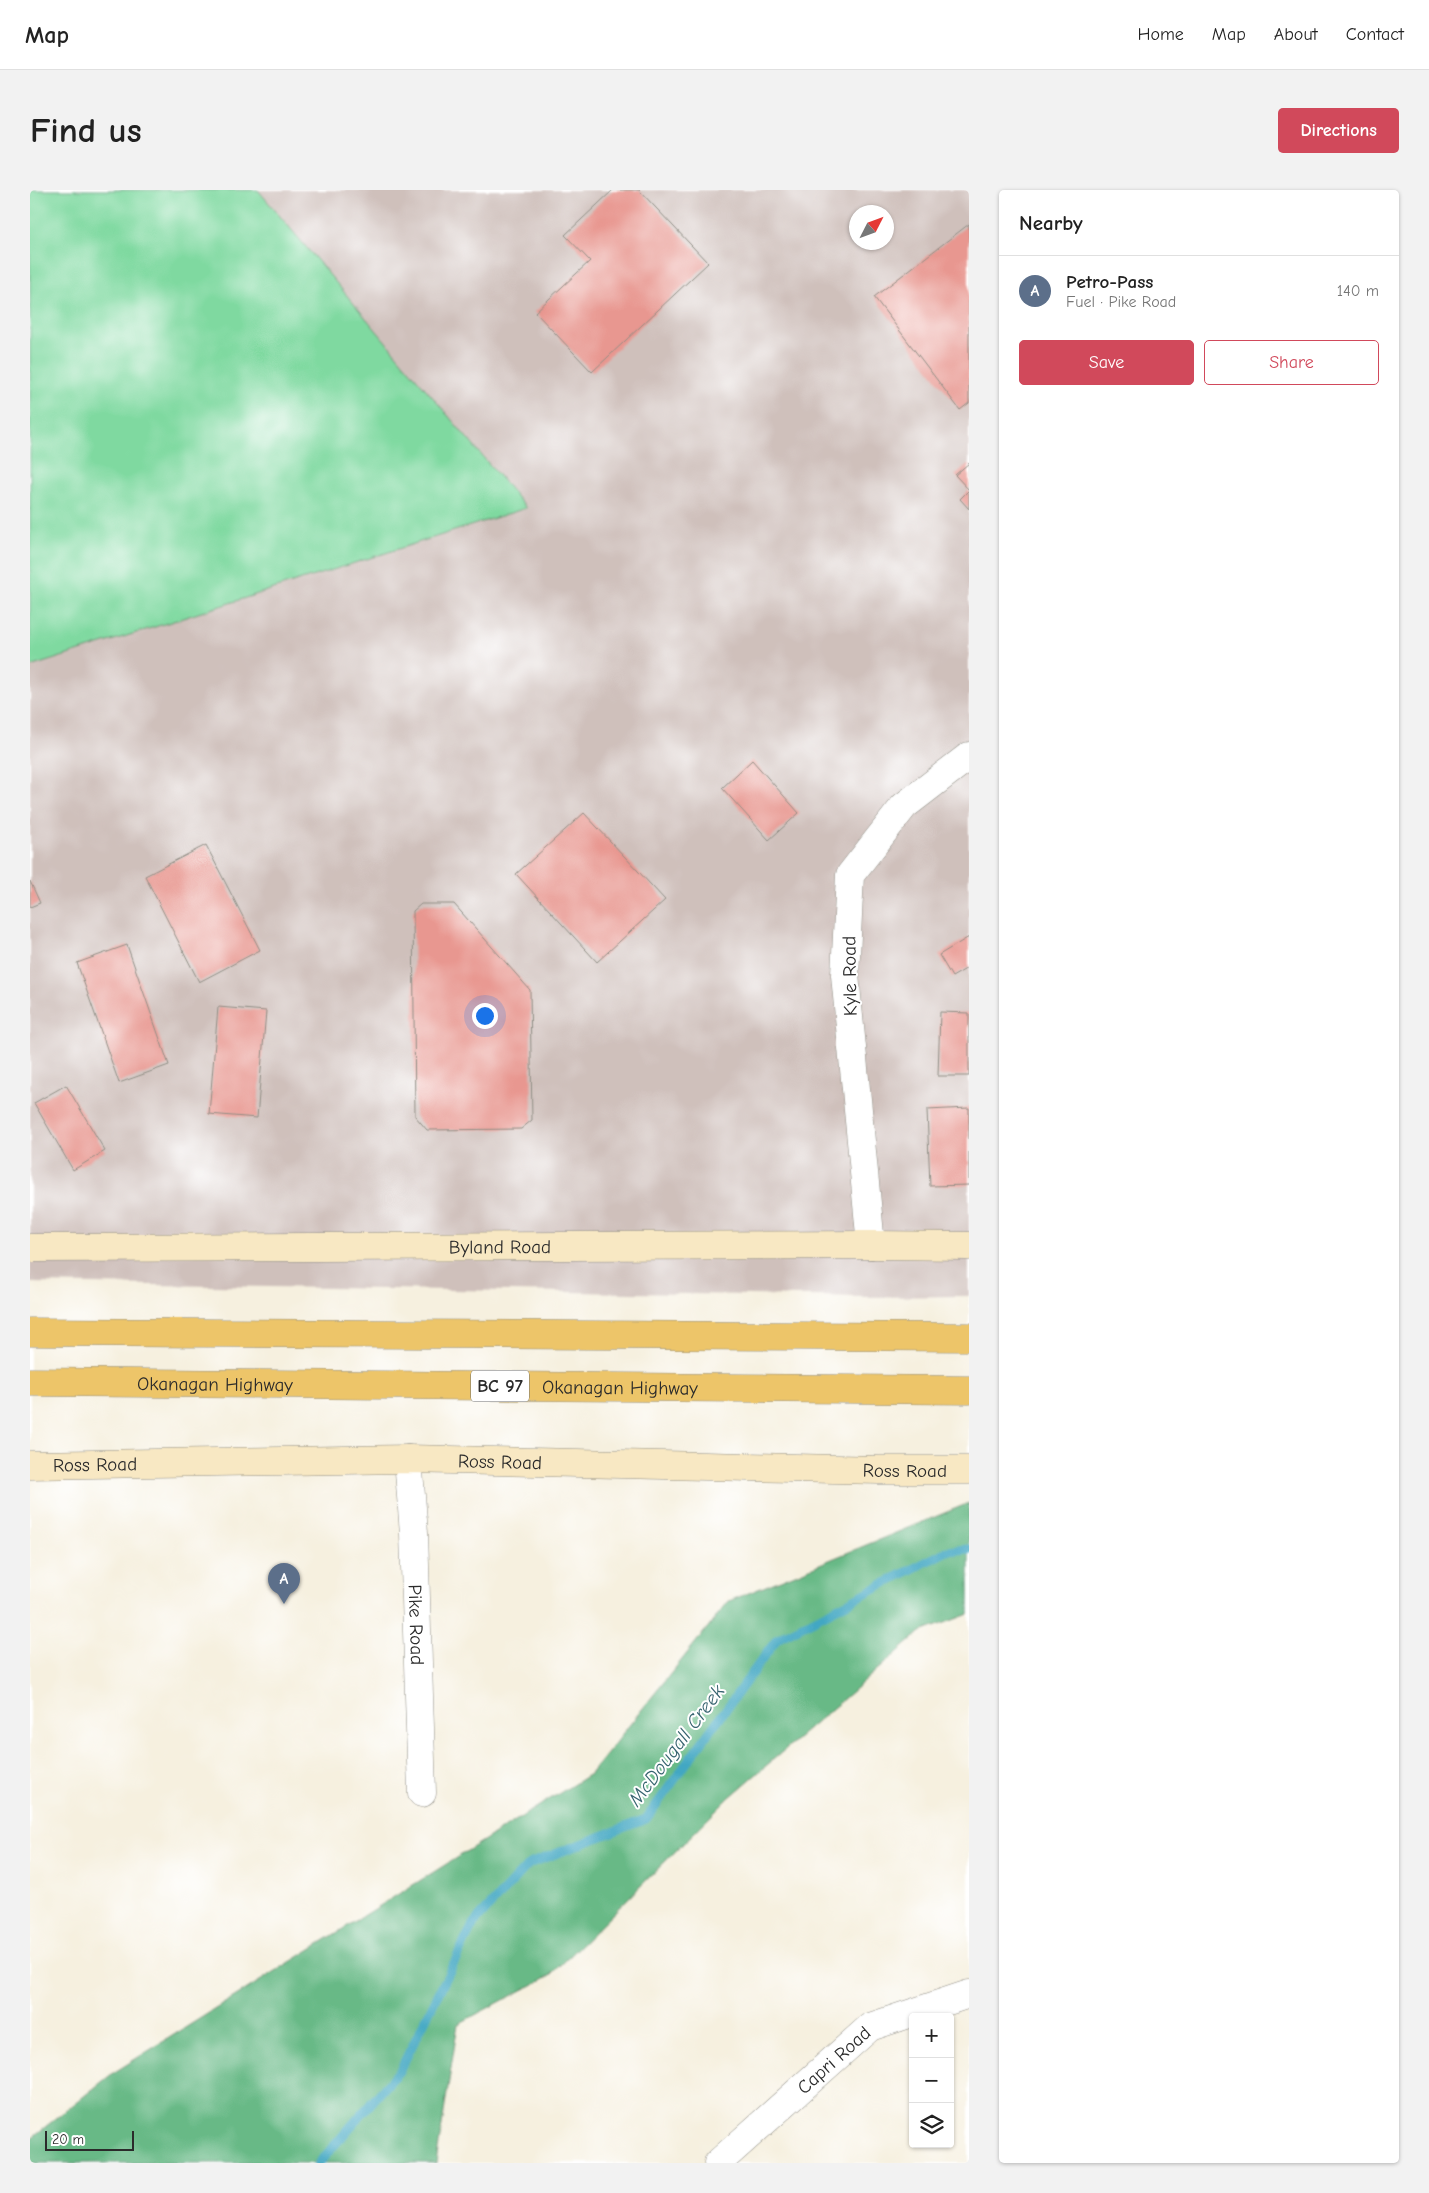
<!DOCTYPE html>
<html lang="en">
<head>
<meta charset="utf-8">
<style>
	body { margin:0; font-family:"Comic Neue",sans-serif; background:#f2f2f2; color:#222 }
	.controls { position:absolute; right:15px; bottom:15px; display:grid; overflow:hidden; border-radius:5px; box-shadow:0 1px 4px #0004 }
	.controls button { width:45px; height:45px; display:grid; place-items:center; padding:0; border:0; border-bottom:1px solid #e0e0e0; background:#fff; color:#222; font:25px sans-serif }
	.compass { position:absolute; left:819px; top:15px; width:45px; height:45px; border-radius:50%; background:#fff; box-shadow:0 1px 4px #0004; rotate:48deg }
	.scale { position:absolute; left:15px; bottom:12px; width:89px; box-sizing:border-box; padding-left:5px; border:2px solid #2b2b2b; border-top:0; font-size:14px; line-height:18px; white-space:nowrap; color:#2b2b2b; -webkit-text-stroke:4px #fff; paint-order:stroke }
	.you { position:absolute; left:454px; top:825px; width:18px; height:18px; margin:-12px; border:4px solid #fff; border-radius:50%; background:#1a73e8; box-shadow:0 0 0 8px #1a73e833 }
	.badge { display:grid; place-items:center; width:32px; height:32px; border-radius:50%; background:#d1495b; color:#fff; font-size:16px; font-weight:700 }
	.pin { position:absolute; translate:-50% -41px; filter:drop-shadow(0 1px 2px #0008) }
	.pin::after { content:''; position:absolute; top:26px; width:18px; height:15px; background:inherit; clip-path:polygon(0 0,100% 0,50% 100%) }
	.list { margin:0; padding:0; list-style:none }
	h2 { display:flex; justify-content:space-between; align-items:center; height:65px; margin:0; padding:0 20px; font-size:21px }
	h2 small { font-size:16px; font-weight:400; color:#767676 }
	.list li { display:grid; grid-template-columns:32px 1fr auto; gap:15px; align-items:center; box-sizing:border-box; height:70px; padding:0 20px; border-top:1px solid #e0e0e0 }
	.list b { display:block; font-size:19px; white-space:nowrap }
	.list p { margin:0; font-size:16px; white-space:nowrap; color:#767676 }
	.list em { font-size:16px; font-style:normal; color:#767676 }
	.actions { display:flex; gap:10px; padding:15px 20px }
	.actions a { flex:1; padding:11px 0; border:1px solid #d1495b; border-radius:5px; text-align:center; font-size:18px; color:#d1495b }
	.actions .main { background:#d1495b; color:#fff }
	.icon { flex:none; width:28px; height:28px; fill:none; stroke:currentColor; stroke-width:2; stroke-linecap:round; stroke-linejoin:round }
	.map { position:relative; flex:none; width:939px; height:1973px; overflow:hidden; border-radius:5px }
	header { display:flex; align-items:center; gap:30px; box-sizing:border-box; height:70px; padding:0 25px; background:#fff; border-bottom:1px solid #e0e0e0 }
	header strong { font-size:24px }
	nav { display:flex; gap:28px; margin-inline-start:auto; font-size:18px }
	.intro { display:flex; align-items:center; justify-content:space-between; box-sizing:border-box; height:120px; padding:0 30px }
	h1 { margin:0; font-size:35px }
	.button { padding:12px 22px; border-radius:5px; background:#d1495b; color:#fff; font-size:18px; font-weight:700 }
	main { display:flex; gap:30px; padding:0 30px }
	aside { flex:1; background:#fff; border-radius:5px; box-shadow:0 1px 4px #0004 }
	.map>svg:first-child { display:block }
</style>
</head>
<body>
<header>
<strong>Map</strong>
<nav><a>Home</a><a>Map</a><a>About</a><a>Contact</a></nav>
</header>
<div class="intro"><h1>Find us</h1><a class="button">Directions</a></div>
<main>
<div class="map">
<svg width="939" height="1973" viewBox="0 0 939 1973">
	<rect width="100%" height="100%" fill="#fff"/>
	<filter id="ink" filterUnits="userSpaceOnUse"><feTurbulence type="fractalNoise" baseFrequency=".02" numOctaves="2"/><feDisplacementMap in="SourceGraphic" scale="10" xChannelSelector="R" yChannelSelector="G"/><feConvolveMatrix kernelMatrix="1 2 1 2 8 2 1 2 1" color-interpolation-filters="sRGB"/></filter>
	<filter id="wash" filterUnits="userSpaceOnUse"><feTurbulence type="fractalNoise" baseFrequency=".0096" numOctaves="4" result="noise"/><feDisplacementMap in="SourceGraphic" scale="20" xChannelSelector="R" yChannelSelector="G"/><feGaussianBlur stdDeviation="1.12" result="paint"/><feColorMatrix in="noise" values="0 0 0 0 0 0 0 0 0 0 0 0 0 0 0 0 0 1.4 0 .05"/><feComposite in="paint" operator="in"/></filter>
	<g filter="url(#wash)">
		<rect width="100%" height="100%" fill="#f6f0df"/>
		<path fill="#cfc0bb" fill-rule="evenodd" d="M228,0H939V1106L837,1107L0,1093V477L496,318ZM826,22H856V52H826Z"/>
		<path fill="#7fd9a0" stroke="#558266" d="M0,0H228L496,318L0,477Z"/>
		<path fill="#67b986" stroke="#497258" d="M939,1313V1424L891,1442L700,1607L521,1785L428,1834L406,1973H0V1949L83,1883L560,1584L699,1411Z"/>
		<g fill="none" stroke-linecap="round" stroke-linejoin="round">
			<path stroke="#43a7c3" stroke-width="9" d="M289,1973L370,1880L444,1733L499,1674L616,1629L747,1449L917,1361L939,1359"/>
		</g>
		<g id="blocks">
			<path fill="#e89790" d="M583,0H609L678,73L562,182L505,122L560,71L535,45Z
				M939,34V213L930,220L844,107Z
				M939,273V319L930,309L939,300L925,285Z
				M722,570L769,623L739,650L692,598Z
				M554,623L635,710L567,772L486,684Z
				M176,655L230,760L169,792L115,686Z
				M0,691L10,713L0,717Z
				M391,714H424L500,800L502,930L491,939L397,940L385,926L383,721Z
				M939,747V777L922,787L909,765Z
				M97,755L139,875L89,893L47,773Z
				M188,817L236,821L227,928L179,924Z
				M910,822L939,823V886H908Z
				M36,895L75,961L43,980L4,913Z
				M939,918V995L900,996L897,920Z"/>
		</g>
	</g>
	<g filter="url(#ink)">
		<use href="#blocks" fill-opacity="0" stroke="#908e85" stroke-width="1"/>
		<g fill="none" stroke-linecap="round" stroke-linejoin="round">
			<g stroke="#908e85" stroke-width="29">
				<g id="street">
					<path d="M841,1055L815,785L820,685L874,616L939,566"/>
					<path id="s1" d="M378,1269L384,1343L392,1603"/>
					<path id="s2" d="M688,1973L840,1837L939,1804"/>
				</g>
			</g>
			<g stroke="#908e85" stroke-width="29">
				<g id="secondary">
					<path id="s3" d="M0,1058L841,1055L939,1056"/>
					<path id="s4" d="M0,1275L378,1269L849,1280H939"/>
				</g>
			</g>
			<g stroke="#908e85" stroke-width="29">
				<g id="highway">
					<path d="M0,1142L939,1147"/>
					<path id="s5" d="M0,1192L939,1200"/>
				</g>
			</g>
			<use href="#street" stroke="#fff" stroke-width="28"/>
			<use href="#secondary" stroke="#f8e8c3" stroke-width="28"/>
			<use href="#highway" stroke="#edc569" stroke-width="28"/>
		</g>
	</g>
	<g text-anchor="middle" stroke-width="4" stroke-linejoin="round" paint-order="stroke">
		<rect fill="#fff" stroke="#6b6b6b" stroke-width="1" x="441" y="1180.5" width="58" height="31" rx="4"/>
		<g font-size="18" font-weight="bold" fill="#2b2b2b">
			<text x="470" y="1202">BC 97</text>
		</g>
		<g font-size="19" fill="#2b2b2b" stroke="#fff">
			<text transform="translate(819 786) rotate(-91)" y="7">Kyle Road</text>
			<text dy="7" stroke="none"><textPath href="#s3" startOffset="470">Byland Road</textPath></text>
			<text dy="7" stroke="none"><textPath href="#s5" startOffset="185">Okanagan Highway</textPath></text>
			<text dy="7" stroke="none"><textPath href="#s5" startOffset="590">Okanagan Highway</textPath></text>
			<text dy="7" stroke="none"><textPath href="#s4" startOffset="470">Ross Road</textPath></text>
			<text dy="7" stroke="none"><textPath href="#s4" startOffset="65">Ross Road</textPath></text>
			<text dy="7" stroke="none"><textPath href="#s4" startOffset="875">Ross Road</textPath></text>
			<text dy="7" stroke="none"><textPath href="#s1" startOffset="166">Pike Road</textPath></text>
			<text dy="7" stroke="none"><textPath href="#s2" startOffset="155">Capri Road</textPath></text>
		</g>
		<g font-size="20" font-style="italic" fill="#36636f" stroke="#fff">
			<text transform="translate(646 1555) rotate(-53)" y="7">McDougall Creek</text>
		</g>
	</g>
</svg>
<div class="controls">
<button>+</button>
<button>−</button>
<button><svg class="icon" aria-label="layers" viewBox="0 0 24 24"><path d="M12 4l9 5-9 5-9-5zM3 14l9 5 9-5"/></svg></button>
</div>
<svg class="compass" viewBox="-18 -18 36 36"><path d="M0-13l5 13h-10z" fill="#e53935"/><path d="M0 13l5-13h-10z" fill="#767676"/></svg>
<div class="scale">20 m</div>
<div class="you"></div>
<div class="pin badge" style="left:254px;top:1414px;background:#5c6f8a">A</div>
</div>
<aside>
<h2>Nearby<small></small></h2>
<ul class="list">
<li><span class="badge" style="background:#5c6f8a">A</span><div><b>Petro-Pass</b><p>Fuel · Pike Road</p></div><em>140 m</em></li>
</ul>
<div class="actions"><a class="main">Save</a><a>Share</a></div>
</aside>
</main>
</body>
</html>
